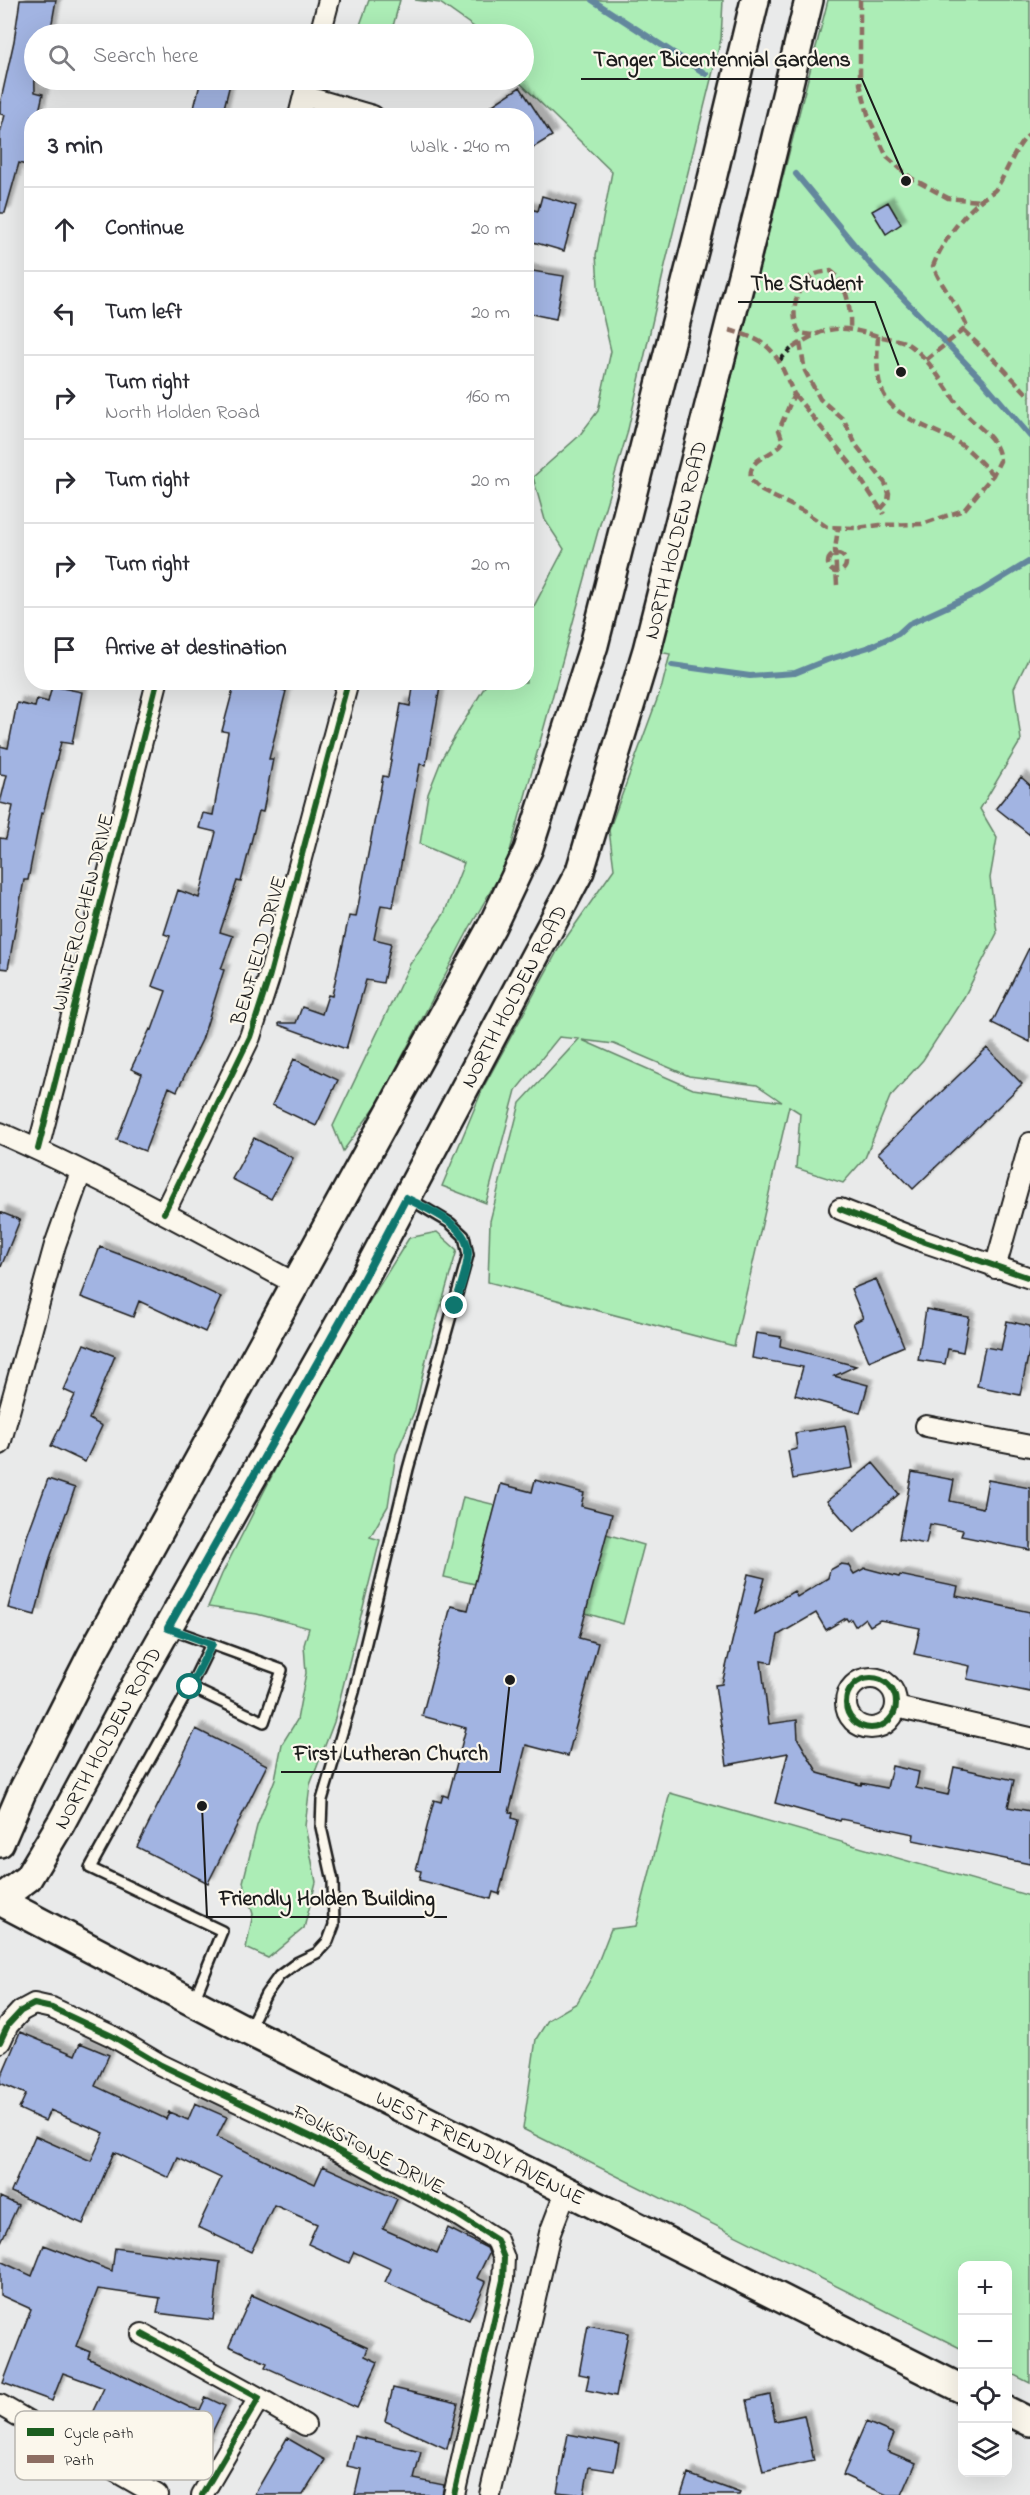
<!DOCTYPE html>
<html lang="en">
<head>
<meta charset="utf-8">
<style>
	body { margin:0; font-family:"Indie Flower",sans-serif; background:#f2f2f3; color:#2b2b33 }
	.controls { position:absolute; right:18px; bottom:18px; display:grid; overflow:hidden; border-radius:12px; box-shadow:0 6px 24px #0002 }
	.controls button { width:54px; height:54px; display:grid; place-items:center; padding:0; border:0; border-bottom:2px solid #e1e1e2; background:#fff; color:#2b2b33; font:30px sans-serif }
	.stop { position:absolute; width:18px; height:18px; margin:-14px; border:4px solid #0f766e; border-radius:50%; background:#fff }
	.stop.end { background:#0f766e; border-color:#fff; box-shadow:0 2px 6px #0008 }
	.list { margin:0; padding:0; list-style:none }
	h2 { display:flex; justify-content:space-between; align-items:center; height:78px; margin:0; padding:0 24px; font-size:26px }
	h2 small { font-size:20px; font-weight:400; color:#7c7c81 }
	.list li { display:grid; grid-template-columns:39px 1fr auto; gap:18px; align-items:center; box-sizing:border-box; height:84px; padding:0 24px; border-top:2px solid #e1e1e2 }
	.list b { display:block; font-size:22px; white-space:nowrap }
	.list p { margin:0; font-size:20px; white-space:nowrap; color:#7c7c81 }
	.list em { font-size:20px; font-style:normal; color:#7c7c81 }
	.icon { flex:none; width:33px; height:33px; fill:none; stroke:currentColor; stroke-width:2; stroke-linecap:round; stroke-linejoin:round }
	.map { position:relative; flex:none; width:1030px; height:2495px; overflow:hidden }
	.search { position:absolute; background:#fff; box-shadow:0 6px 24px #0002; left:24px; top:24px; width:510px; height:66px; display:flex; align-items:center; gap:15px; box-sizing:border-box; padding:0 21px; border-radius:33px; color:#7c7c81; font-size:22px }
	.panel { position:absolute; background:#fff; box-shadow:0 6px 24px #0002; left:24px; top:108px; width:510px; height:582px; border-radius:24px }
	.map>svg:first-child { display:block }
</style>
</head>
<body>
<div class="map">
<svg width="1030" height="2495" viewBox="0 0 1030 2495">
	<defs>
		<filter id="shadow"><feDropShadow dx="5.5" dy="-5.5" stdDeviation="1.5" flood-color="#0004"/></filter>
	</defs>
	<rect width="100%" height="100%" fill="#e9eaea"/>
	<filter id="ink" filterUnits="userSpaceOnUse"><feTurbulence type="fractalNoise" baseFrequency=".0167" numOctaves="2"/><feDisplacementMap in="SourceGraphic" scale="12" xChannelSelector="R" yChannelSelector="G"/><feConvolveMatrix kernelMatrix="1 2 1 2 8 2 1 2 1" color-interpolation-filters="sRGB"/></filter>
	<g filter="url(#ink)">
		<path fill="#acedb6" stroke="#648469" stroke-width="1.5" fill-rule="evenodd" d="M369,0H400L391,34H364L360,25Z
			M415,0H723L721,39L666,261L627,434L598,531L507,862L469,929L378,1103L343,1151L333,1126L410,964L444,914L464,863L420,844L428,794L443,756L487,683L526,682L527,612L534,606L564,549L545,520L533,477L579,436L598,411L611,351L599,299L596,255L612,172L517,80H524V34H484L440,3Z
			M828,0H1030V655L1014,688L1021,740L980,809L997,838L990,878L997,933L964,997L923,1060L890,1097L865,1158L843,1183L796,1168L800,1113L789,1106L734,1346L488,1282L490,1221L520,1103L579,1039L559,1037L516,1090L486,1203L442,1186L483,1088L559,948L614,869L609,830L662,686L670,654L659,652L736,361ZM582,1040L614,1044L689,1076L757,1085L782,1102L693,1089Z
			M437,1232L457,1250L427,1355L415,1410L396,1454L388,1506L370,1537L380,1540L334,1722L310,1785L305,1826L316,1882L304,1928L268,1958L246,1948L253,1914L243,1882L257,1826L275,1779L282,1744L297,1720L306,1673L304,1645L309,1628L257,1614L208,1607L222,1574L321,1379L409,1238Z
			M463,1497L496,1505L475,1584L444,1577Z
			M606,1534L644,1545L623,1624L585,1613Z
			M670,1793L1030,1896V2383L1008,2372V2266H962V2349L523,2129L536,2039L548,2020L577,2003L593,1975L611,1929L636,1926Z"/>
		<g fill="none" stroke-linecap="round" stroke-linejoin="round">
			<path stroke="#63879d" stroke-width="6" d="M592,0L706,74
				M796,174L871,265L982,380L1030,436
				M672,665L750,676L795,673L827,660L869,647L898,634L909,624L981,591L1030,561"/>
		</g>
		<path fill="#a2b4e2" stroke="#1c1c1c" stroke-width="1.5" filter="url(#shadow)" d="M20,0H56L50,34H34L35,92L43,94L38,116H32V167L19,163L5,213H0V133L5,115L0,114V104L14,41Z
			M201,80H231L222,116H192Z
			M520,87L552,136L526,152V116H497L491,106Z
			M542,196L576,206L564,251L526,240V208L538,211Z
			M888,202L901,224L886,234L872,211Z
			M526,270L564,276L556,319L526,313Z
			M235,682H253L286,691L269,759H273L263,812L259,811L241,882L237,881L220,932L233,936L221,969L224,970L202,1040L177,1091L169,1087L145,1151L117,1140L142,1074L131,1069L150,1029L152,1030L166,991L152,986L170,936L164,934L178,890L199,898L216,832L199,828L203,813L213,815L228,732L222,731Z
			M414,682H441L426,765L420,764L393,907L381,905L374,939L391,943L383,983L366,980L346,1049L279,1025V1023H296L302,1007L322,1014L328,995L332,996L349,916L356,917L383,776L388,777L401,704L410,706Z
			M52,686L82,692L72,744L61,742L43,814L41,813L28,880H24L8,969L0,968V838L6,839L13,806L0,803L7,775L0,774V746L8,748L17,703L35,707L37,699L48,702Z
			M1021,777L1030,785V835L996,808Z
			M1030,946V1042L992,1023Z
			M987,1048L1022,1084L913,1189L878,1153Z
			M294,1059L338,1080L316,1126L272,1105Z
			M254,1138L293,1158L271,1199L232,1179Z
			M0,1212L20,1220L1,1267H0Z
			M100,1247L172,1274L221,1297L205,1332L139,1301L133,1317L81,1297Z
			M876,1279L904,1346L869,1361L853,1323L863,1318L851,1289Z
			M926,1309L969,1317L963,1352L948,1349L945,1364L918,1360Z
			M1007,1321L1030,1326V1347L1020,1395L977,1386L985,1347L1001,1350Z
			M756,1333L781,1337L780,1346L856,1366L834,1376L868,1385L860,1413L795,1395L803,1367L752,1358Z
			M84,1344L115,1356L89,1419L102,1426L85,1462L51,1446L75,1395L64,1390Z
			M845,1425L853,1468L793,1479L788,1451L797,1449L795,1433Z
			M873,1463L899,1494L854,1532L827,1501Z
			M912,1472L954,1480L950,1501L983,1508L988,1480L1030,1488V1550L961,1536L963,1530L930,1524L926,1544L899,1539Z
			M48,1479L75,1488L50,1558L35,1615L8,1608L27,1536Z
			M535,1480L584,1493L581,1506L612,1514L579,1638L598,1643L568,1756L526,1745L509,1812L513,1813L512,1818L518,1820L499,1894L493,1892L491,1899L419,1880L421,1871L416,1870L434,1800L441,1802L443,1795L448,1797L466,1728L422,1716L451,1606L468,1610L501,1484L532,1492Z
			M841,1564L848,1565L854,1574L865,1568L899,1577L900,1575L958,1587L956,1596L1030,1612V1692L967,1679L970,1666L914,1654L920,1628L880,1620L870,1626L865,1618L855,1626L851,1619L848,1621L846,1618L826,1630L816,1613L778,1635L772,1663L761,1661L769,1724L797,1720L798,1739L818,1773L861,1785L862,1783L887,1788L892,1766L919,1772L916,1788L948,1795L954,1767L1014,1780L1008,1807L1030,1811V1864L913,1840L914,1834L841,1819L840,1821L775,1803L788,1753L727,1765L715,1685L722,1684L748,1574L765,1578L755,1614L794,1591L797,1597L828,1578L830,1570Z
			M196,1729L267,1765L208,1883L137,1847Z
			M20,2032L75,2055L80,2043L109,2055L95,2086L166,2119L169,2112L188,2120L195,2103L227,2117L217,2137L276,2166L315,2184L323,2166L397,2199L383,2229L437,2253L448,2228L487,2248L489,2253L477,2278L486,2282L469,2320L385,2282L391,2269L354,2252L349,2263L308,2244L317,2224L274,2205L251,2252L198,2227L221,2178L178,2158L169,2178L114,2152L83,2224L11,2192L35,2136L91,2161L104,2133L50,2110L45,2121L19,2109L26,2094L0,2083V2079Z
			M0,2197L18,2205L0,2244Z
			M44,2245L112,2271L115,2248L220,2262L213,2320L157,2313L160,2298L98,2289L76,2346L90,2352L88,2358L191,2408L200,2410L206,2397L225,2406L203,2451L177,2438L171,2451L156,2444L152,2453L127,2441L131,2432L92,2413L104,2388L63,2373L52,2401L3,2383L31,2309L0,2295V2261L32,2276Z
			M252,2295L368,2348L365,2356L378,2362L357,2408L265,2367L267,2363L229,2346Z
			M588,2325L628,2333L616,2396L586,2390L589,2376L579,2374Z
			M393,2388L458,2403L447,2449L385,2421Z
			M770,2395L775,2421L804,2415L814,2461L763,2472L747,2400Z
			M866,2422L894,2434L887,2451L916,2463L902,2495H887L843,2475Z
			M568,2434L619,2444L614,2471L589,2467L584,2495L557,2492Z
			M354,2436L421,2452L414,2479L444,2485L442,2495H355L361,2469L347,2466Z
			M287,2438L325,2460L303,2495H254Z
			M688,2474L740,2493L739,2495H681Z"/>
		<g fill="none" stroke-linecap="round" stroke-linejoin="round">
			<g stroke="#1c1c1c" stroke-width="14">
				<path id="lane" d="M170,1629L282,1670L264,1722L190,1687L211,1644
					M190,1687L90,1868L222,1931L194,2000
					M249,2028L266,1994L279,1976L298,1962L317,1953L328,1941L334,1925L333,1881L321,1827L322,1800L354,1692L408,1469L468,1255L464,1236L450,1223L408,1198"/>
			</g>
			<g stroke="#1c1c1c" stroke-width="24">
				<path id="street" d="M320,34L329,0
					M304,96L373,116
					M299,116L308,80
					M0,1133C101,1177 199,1232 296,1284
					M38,1149L157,682
					M840,1209L922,1241L1030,1278
					M164,1213L250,1037L269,978L348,682
					M995,1268L1030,1143
					M926,1426L1030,1446
					M0,1444L55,1245L81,1172
					M846 1703a25 25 0 1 1 50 0a25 25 0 1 1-50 0Z
					M896,1707L1030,1738
					M0,2042L8,2025L21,2011L34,2004L52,2008L112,2036L161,2065L316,2139L456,2214L497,2240L504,2258L503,2280L454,2495
					M142,2334L259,2398L202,2495
					M259,2398L305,2425
					M0,2405L157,2495
					M490,2495L550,2233L566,2191"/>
			</g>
			<g stroke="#1c1c1c" stroke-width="32">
				<g id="secondary">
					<path d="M0,1843L22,1792L91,1656L492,926L528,850L594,645L707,200L755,0"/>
					<path id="s1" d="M0,1899L28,1878L61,1823L137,1682L347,1310L580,871L647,650L758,212L809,0"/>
					<path id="s2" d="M0,1901L248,2031L962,2389"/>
					<path d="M1008,2411L1030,2422"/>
				</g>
			</g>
			<path stroke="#1c1c1c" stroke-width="4" stroke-dasharray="6 4.5" stroke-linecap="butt" d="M780,360L791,349"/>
			<use href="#lane" stroke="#fbf7ec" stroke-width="9"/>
			<use href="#street" stroke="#fbf7ec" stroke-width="20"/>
			<use href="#secondary" stroke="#fbf7ec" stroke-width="27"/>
			<path stroke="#8d6e63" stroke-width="4.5" stroke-dasharray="9 4.5" stroke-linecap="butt" d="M860,0V84L869,118L887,157L911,178L948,198L980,201
				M729,330C776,343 775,353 794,394L779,430L783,442C772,458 747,456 751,480L762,491L803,511L827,527L857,528L880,525L922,524L964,510L993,475L1000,461C998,436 977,428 963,411C945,389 932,360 908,344C901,339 890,339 881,337C840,325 828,324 791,349
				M963,330L1003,368L1030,397
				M813,335L800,333C789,317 795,286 812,276C818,272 825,272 831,271C847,283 851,309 850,328
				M878,336C875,390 879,406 930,429C941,434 953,439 963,446C974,454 983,465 993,475
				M800,343L805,371L820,399L844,420L856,445L885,483L889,493L888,501L881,509
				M926,360L967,327C958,304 942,288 933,266C943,241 959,219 980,201C984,197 991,194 995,190C1007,174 1015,145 1030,134
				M794,394L850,463L884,514
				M828 563a9 9 0 1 1 18 0a9 9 0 1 1-18 0Z
				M837,585L835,550L838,528"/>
			<g stroke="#fbf7ec" stroke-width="10">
				<path id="cycleway" d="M38,1149L157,682
					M840,1209L922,1241L1030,1278
					M164,1213L250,1037L269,978L348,682
					M846 1703a25 25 0 1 1 50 0a25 25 0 1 1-50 0Z
					M0,2042L8,2025L21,2011L34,2004L52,2008L112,2036L161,2065L316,2139L456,2214L497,2240L504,2258L503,2280L454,2495
					M142,2334L259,2398L202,2495"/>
			</g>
			<use href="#cycleway" stroke="#1b5e20" stroke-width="6"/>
		</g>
	</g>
	<g fill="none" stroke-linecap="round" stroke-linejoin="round" filter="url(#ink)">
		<path stroke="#0f766e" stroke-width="8" d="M190,1687L212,1644L168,1628L347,1310L406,1198C429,1210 470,1225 468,1255C467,1272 459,1290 455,1306"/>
	</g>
	<g text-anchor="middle" stroke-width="4.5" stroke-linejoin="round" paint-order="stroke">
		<g font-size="21" fill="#1c1c1c" stroke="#fbf7ec">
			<text dy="7" stroke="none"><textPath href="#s1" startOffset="1528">NORTH HOLDEN ROAD</textPath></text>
			<text transform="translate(82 912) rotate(-76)" y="7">WINTERLOCHEN DRIVE</text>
			<text transform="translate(258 950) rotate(-74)" y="7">BENFIELD DRIVE</text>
			<text dy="7" stroke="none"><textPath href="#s1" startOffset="1042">NORTH HOLDEN ROAD</textPath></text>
			<text dy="7" stroke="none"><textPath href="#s1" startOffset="196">NORTH HOLDEN ROAD</textPath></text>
			<text dy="7" stroke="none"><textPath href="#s2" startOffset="540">WEST FRIENDLY AVENUE</textPath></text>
			<text transform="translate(369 2149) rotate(28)" y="7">FOLKSTONE DRIVE</text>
		</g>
	</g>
	<rect x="15" y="2411" width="198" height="69" rx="9" fill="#fbf7ec" stroke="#b8b5ae" stroke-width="1.5"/>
	<rect x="27" y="2428" width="27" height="8" fill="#1b5e20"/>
	<rect x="27" y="2455" width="27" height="8" fill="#8d6e63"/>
	<g font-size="16" fill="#1c1c1c">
		<text x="64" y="2438">Cycle path</text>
		<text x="64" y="2465">Path</text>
	</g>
	<path fill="none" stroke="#1c1c1c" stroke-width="2" d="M906 181L862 79H581M901 372L875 302H738M510 1680L500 1772H281M202 1806L207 1917H447"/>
	<g fill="#1c1c1c" stroke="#fbf7ec" stroke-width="2">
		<circle cx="906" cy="181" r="6"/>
		<circle cx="901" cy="372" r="6"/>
		<circle cx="510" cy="1680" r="6"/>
		<circle cx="202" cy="1806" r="6"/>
	</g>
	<g font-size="22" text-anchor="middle" font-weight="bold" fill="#1c1c1c" stroke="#fbf7ec" stroke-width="4.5" stroke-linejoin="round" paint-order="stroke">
		<text x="722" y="66">Tanger Bicentennial Gardens</text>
		<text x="807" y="290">The Student</text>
		<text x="391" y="1760">First Lutheran Church</text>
		<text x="327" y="1905">Friendly Holden Building</text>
	</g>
</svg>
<div class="controls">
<button>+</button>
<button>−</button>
<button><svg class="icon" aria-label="locate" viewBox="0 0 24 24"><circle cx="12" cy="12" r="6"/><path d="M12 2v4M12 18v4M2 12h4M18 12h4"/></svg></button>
<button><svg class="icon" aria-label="layers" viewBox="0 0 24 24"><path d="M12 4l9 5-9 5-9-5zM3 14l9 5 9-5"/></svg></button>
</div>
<div class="stop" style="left:190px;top:1687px"></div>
<div class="stop end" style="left:455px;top:1306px"></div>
<div class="search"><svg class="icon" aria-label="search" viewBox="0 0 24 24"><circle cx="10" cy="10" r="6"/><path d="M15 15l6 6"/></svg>Search here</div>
<section class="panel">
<h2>3 min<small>Walk · 240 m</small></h2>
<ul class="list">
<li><svg class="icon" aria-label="ahead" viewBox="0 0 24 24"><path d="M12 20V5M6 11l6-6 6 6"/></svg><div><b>Continue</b></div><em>20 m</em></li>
<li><svg class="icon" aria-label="left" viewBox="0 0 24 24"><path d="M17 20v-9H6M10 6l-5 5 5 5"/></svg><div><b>Turn left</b></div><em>20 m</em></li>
<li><svg class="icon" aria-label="right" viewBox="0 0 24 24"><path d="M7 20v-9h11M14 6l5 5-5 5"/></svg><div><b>Turn right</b><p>North Holden Road</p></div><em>160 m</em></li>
<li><svg class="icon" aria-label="right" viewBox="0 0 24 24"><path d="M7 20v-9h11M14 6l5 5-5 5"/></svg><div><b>Turn right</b></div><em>20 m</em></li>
<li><svg class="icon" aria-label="right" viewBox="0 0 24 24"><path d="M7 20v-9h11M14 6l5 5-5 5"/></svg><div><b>Turn right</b></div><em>20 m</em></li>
<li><svg class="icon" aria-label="arrive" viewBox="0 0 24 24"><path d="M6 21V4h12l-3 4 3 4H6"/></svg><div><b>Arrive at destination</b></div></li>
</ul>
</section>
</div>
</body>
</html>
